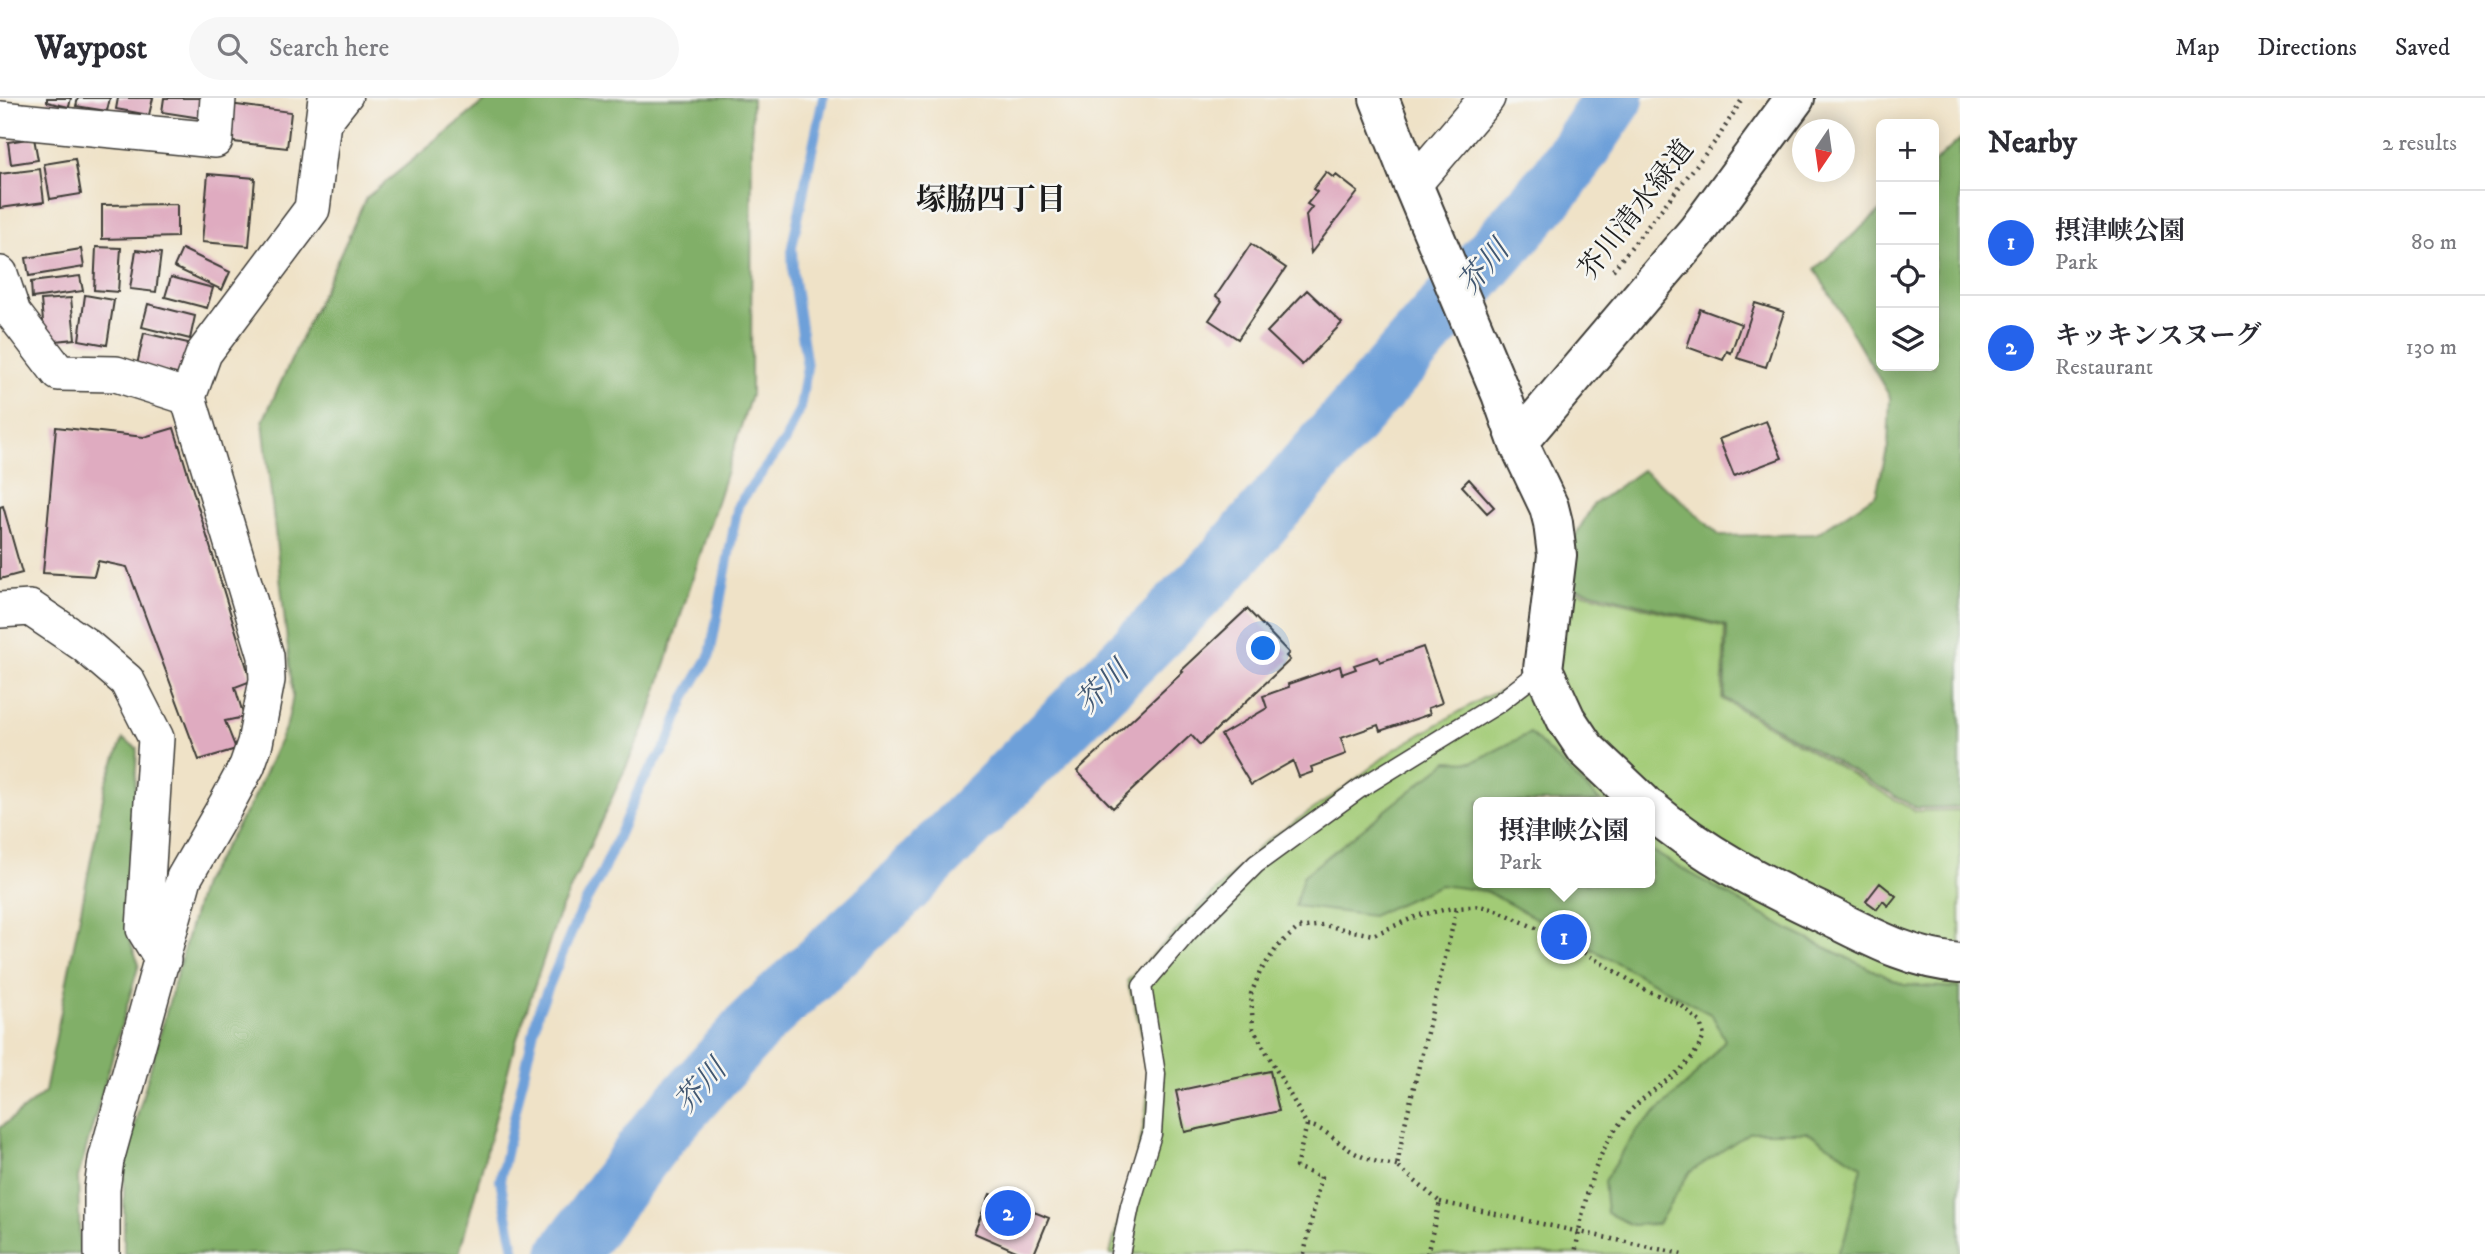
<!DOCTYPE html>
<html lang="en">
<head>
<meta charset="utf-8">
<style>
	body { margin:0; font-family:"IM FELL DW Pica","Noto Serif JP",serif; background:#f7f7f7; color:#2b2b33 }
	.controls { position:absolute; right:21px; top:21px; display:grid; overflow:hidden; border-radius:10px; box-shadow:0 4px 18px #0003 }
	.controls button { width:63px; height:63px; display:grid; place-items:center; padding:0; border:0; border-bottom:2px solid #e1e1e2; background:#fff; color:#2b2b33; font:35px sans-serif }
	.compass { position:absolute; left:1792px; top:21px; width:63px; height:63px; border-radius:50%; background:#fff; box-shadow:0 4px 18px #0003; rotate:193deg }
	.you { position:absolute; left:1264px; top:551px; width:24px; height:24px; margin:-18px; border:5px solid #fff; border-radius:50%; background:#1a73e8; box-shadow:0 0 0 10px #1a73e833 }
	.badge { display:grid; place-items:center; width:46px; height:46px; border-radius:50%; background:#2563eb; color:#fff; font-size:23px; font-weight:700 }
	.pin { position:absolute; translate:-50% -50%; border:4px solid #fff; box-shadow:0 2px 7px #0006 }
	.popup { position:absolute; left:1473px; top:699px; width:182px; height:91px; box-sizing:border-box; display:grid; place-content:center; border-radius:10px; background:#fff; filter:drop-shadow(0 2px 5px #0005); font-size:23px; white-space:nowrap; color:#7c7c81 }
	.popup b { font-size:26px; color:#2b2b33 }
	.popup::after { content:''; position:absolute; left:50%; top:100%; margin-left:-14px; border:14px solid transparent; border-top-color:#fff }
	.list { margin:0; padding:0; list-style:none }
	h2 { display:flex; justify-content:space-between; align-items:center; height:91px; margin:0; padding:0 28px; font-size:30px }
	h2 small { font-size:23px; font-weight:400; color:#7c7c81 }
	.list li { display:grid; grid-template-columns:46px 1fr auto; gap:21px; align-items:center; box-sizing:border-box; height:105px; padding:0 28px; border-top:2px solid #e1e1e2 }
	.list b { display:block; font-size:26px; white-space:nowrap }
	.list p { margin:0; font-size:23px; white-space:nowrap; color:#7c7c81 }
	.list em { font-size:23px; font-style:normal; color:#7c7c81 }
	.icon { flex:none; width:38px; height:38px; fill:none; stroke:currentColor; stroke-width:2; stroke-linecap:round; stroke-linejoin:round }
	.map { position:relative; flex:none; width:1960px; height:1156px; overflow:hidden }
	header { display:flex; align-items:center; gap:42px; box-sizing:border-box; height:98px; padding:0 35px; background:#fff; border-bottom:2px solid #e1e1e2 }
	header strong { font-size:33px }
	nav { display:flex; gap:38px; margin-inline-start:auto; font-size:24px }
	.search { width:490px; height:63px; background:#f7f7f7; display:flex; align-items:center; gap:18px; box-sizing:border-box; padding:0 24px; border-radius:38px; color:#7c7c81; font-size:26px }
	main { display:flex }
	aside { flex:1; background:#fff }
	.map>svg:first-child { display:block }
</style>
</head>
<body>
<header>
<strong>Waypost</strong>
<div class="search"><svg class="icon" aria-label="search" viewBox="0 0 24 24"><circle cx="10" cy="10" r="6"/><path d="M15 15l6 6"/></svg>Search here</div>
<nav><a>Map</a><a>Directions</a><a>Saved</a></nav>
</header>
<main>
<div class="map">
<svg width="1960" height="1156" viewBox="0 0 1960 1156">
	<rect width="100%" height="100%" fill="#f6f6f2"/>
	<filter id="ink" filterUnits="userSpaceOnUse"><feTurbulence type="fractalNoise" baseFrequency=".0143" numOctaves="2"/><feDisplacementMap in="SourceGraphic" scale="14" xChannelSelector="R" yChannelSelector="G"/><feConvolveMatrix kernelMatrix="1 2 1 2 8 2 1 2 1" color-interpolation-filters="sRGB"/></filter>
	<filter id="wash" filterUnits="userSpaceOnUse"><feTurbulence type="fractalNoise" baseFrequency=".00686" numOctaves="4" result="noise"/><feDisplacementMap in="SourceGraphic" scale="28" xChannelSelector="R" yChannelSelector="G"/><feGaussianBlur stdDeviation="1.57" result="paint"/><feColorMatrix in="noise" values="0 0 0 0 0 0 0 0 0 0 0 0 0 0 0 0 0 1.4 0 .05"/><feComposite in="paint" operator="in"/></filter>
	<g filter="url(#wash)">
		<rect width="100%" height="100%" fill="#efe2c7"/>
		<path fill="#a2cb76" stroke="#5f7449" stroke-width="2" fill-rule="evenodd" d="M1567,491L1725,529L1722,601L1915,713L1960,712V1156H1110C1124,1095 1153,1030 1147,966C1144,937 1135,910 1127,883L1262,746L1346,689L1392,653L1483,600L1510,589L1554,552ZM1478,704H1650V785H1478Z"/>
		<path fill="#81af67" stroke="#4e6642" stroke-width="2" d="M489,0H752L751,297L648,621L558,818L514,950L459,1156H124V1065L202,786L252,704L287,626L293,598L263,323L366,100Z
			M1960,41V709L1916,710L1724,600L1727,528L1567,488L1575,438L1593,407L1642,372L1677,398L1720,438L1816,436L1876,396L1888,348L1890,299L1815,171L1881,112V268H1934V65Z
			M1530,635L1601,704H1478V785H1650V752L1793,834L1904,887L1960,890V1156H1837L1845,1140L1862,1068L1807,1034H1750L1689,1075L1658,1126L1632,1127L1607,1115L1604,1083L1636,1033L1691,982L1725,942L1712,917L1486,793L1440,787L1372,818L1295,808L1303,778L1448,663L1473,664Z
			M123,641L137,650L128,838L139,866L78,1079L80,1156H0V1030L45,994L106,685Z"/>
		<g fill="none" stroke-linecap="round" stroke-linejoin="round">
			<path stroke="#6ea0d9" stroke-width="10" d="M515,1156L500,1082L538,914L579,816L602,775L640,688L668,645L686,598L710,557L738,407L785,343L800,310L807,269L793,176L792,149L823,0"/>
			<path stroke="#6ea0d9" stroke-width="60" d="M568,1156L657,1036L760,921L889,802L1219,471L1560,80L1614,0"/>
		</g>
		<g id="blocks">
			<path fill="#dfabc0" d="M47,0H71L69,9L47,4Z
				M78,0H110L107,13L76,8Z
				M118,0H153L149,17L116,11Z
				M164,0H204L201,20L162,14Z
				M229,6L291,14L287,50L225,43Z
				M34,40L38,62L11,66L8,44Z
				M75,61L81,96L50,101L44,66Z
				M40,71L44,104L0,110V76Z
				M1326,74L1334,80L1336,77L1358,94L1311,155L1306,117L1312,109L1307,106L1317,94L1313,91Z
				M208,76L255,80L249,148L202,144Z
				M177,106V139L102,141V107Z
				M1251,146L1286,170L1238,241L1209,222L1222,203L1216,198Z
				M96,149L121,150L118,194L94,192Z
				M81,151L84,169L29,178L26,160Z
				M182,151L230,174L222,192L174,169Z
				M136,152L161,155L156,194L130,191Z
				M80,178L83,193L32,200L31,184Z
				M171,179L213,190L207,210L165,199Z
				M1307,192L1342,225L1302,267L1267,234Z
				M85,197L114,202L107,247L79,242Z
				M71,200L75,241L45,244L41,202Z
				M1755,205L1784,214L1766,269L1737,260Z
				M148,206L195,218L190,241L142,229Z
				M1700,211L1741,226L1731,255L1727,253L1723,262L1687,249Z
				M144,235L188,245L181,277L137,267Z
				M1766,323L1782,360L1734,378L1719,341Z
				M56,329L144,339L174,330L251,583L235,589L244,619L225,623L236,651L199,662L127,469L98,463L94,478L43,475Z
				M1469,381L1494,409L1487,415L1462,388Z
				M3,408L22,475L0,481V409Z
				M1247,511L1289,555L1286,558L1290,562L1200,647L1191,637L1113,710L1077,673L1183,574L1181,573Z
				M1423,549L1442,605L1428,610L1430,616L1380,633L1378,627L1341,640L1346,656L1311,669L1313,674L1299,679L1293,663L1251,687L1221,637L1267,610L1263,598L1289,589L1288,586L1340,568L1342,576L1356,571L1354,567L1378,559L1380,564Z
				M1880,785L1896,798L1888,808L1883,803L1877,811L1866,803Z
				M1270,973L1279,1013L1185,1034L1176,993Z
				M990,1096L1049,1120L1034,1156H1023L974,1135Z"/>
		</g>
	</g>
	<g filter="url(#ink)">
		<use href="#blocks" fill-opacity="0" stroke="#3c3a36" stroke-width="2"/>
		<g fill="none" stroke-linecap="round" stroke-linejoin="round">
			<g stroke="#3c3a36" stroke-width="21">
				<path id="service" d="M327,33L353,0
					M1120,1156L1130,1108L1152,1036L1156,976L1142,888L1188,834L1256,766L1359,691L1499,605L1543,571"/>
			</g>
			<g stroke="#3c3a36" stroke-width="38">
				<path id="minor" d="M0,21L215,42L218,0
					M1413,87L1487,0
					M0,176L13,215L59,275L116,276L188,299
					M0,512L30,510L85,547L127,583L156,640L144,831L163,862
					M102,1156V1091L106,1062L184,780L226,707L247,668L255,645L267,582L266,558L188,299L204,255L312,111L326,0"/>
			</g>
			<g stroke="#3c3a36" stroke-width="42">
				<path id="tertiary" d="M1379,0L1413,87L1501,296L1518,344L1549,409L1553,425L1557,457L1543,571L1566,621L1586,651L1642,704
					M1518,344L1698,132L1795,0
					M1650,711C1704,757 1766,788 1829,818C1871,839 1913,862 1960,865"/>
			</g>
			<path stroke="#3c3a36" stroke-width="4.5" stroke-dasharray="2 5" stroke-linecap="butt" d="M1613,172L1718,40L1743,0
				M1307,1027C1326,1030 1338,1046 1355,1055C1368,1062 1382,1066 1397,1068
				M1440,1104L1682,1156
				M1304,1156L1321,1079L1296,1069L1307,1027L1253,930L1251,896L1260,874L1278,848L1298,830L1323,827L1373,837L1420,817L1448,811L1480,808L1499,813L1568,845L1646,892L1681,907L1700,924L1704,938C1688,976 1661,982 1634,1009C1594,1049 1584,1103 1575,1156
				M1427,1156L1440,1104L1397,1068L1404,1030L1457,810"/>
			<use href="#service" stroke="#fff" stroke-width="18"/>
			<use href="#minor" stroke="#fff" stroke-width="35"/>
			<use href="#tertiary" stroke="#fff" stroke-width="38"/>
		</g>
	</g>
	<g text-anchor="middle" stroke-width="5" stroke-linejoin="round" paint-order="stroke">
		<g font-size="28" fill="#1c1c1c" stroke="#f6f6f2">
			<text transform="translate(1635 111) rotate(-52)" y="10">芥川清水緑道</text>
		</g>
		<g font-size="30" font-weight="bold" fill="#1c1c1c" stroke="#f6f6f2">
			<text x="991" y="111">塚脇四丁目</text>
		</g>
		<g font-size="30" font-style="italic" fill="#415771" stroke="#f6f6f2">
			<text transform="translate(1483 169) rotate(-49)" y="10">芥川</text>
			<text transform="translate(1102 589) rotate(-45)" y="10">芥川</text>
			<text transform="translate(700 988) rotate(-48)" y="10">芥川</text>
		</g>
	</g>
</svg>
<div class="controls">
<button>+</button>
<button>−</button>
<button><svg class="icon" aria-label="locate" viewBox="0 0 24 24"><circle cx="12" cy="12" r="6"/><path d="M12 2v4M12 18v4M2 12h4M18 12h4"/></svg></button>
<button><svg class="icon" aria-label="layers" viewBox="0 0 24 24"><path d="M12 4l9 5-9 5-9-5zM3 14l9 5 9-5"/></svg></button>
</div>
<svg class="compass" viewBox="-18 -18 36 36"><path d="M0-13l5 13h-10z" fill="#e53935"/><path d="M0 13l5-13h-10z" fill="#7c7c81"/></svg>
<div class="you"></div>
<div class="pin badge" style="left:1564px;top:839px">1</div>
<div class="popup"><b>摂津峡公園</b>Park</div>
<div class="pin badge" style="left:1008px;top:1115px">2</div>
</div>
<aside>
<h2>Nearby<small>2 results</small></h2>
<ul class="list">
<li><span class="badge">1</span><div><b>摂津峡公園</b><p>Park</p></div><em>80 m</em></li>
<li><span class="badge">2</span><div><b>キッキンスヌーグ</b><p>Restaurant</p></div><em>130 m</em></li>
</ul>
</aside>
</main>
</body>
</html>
